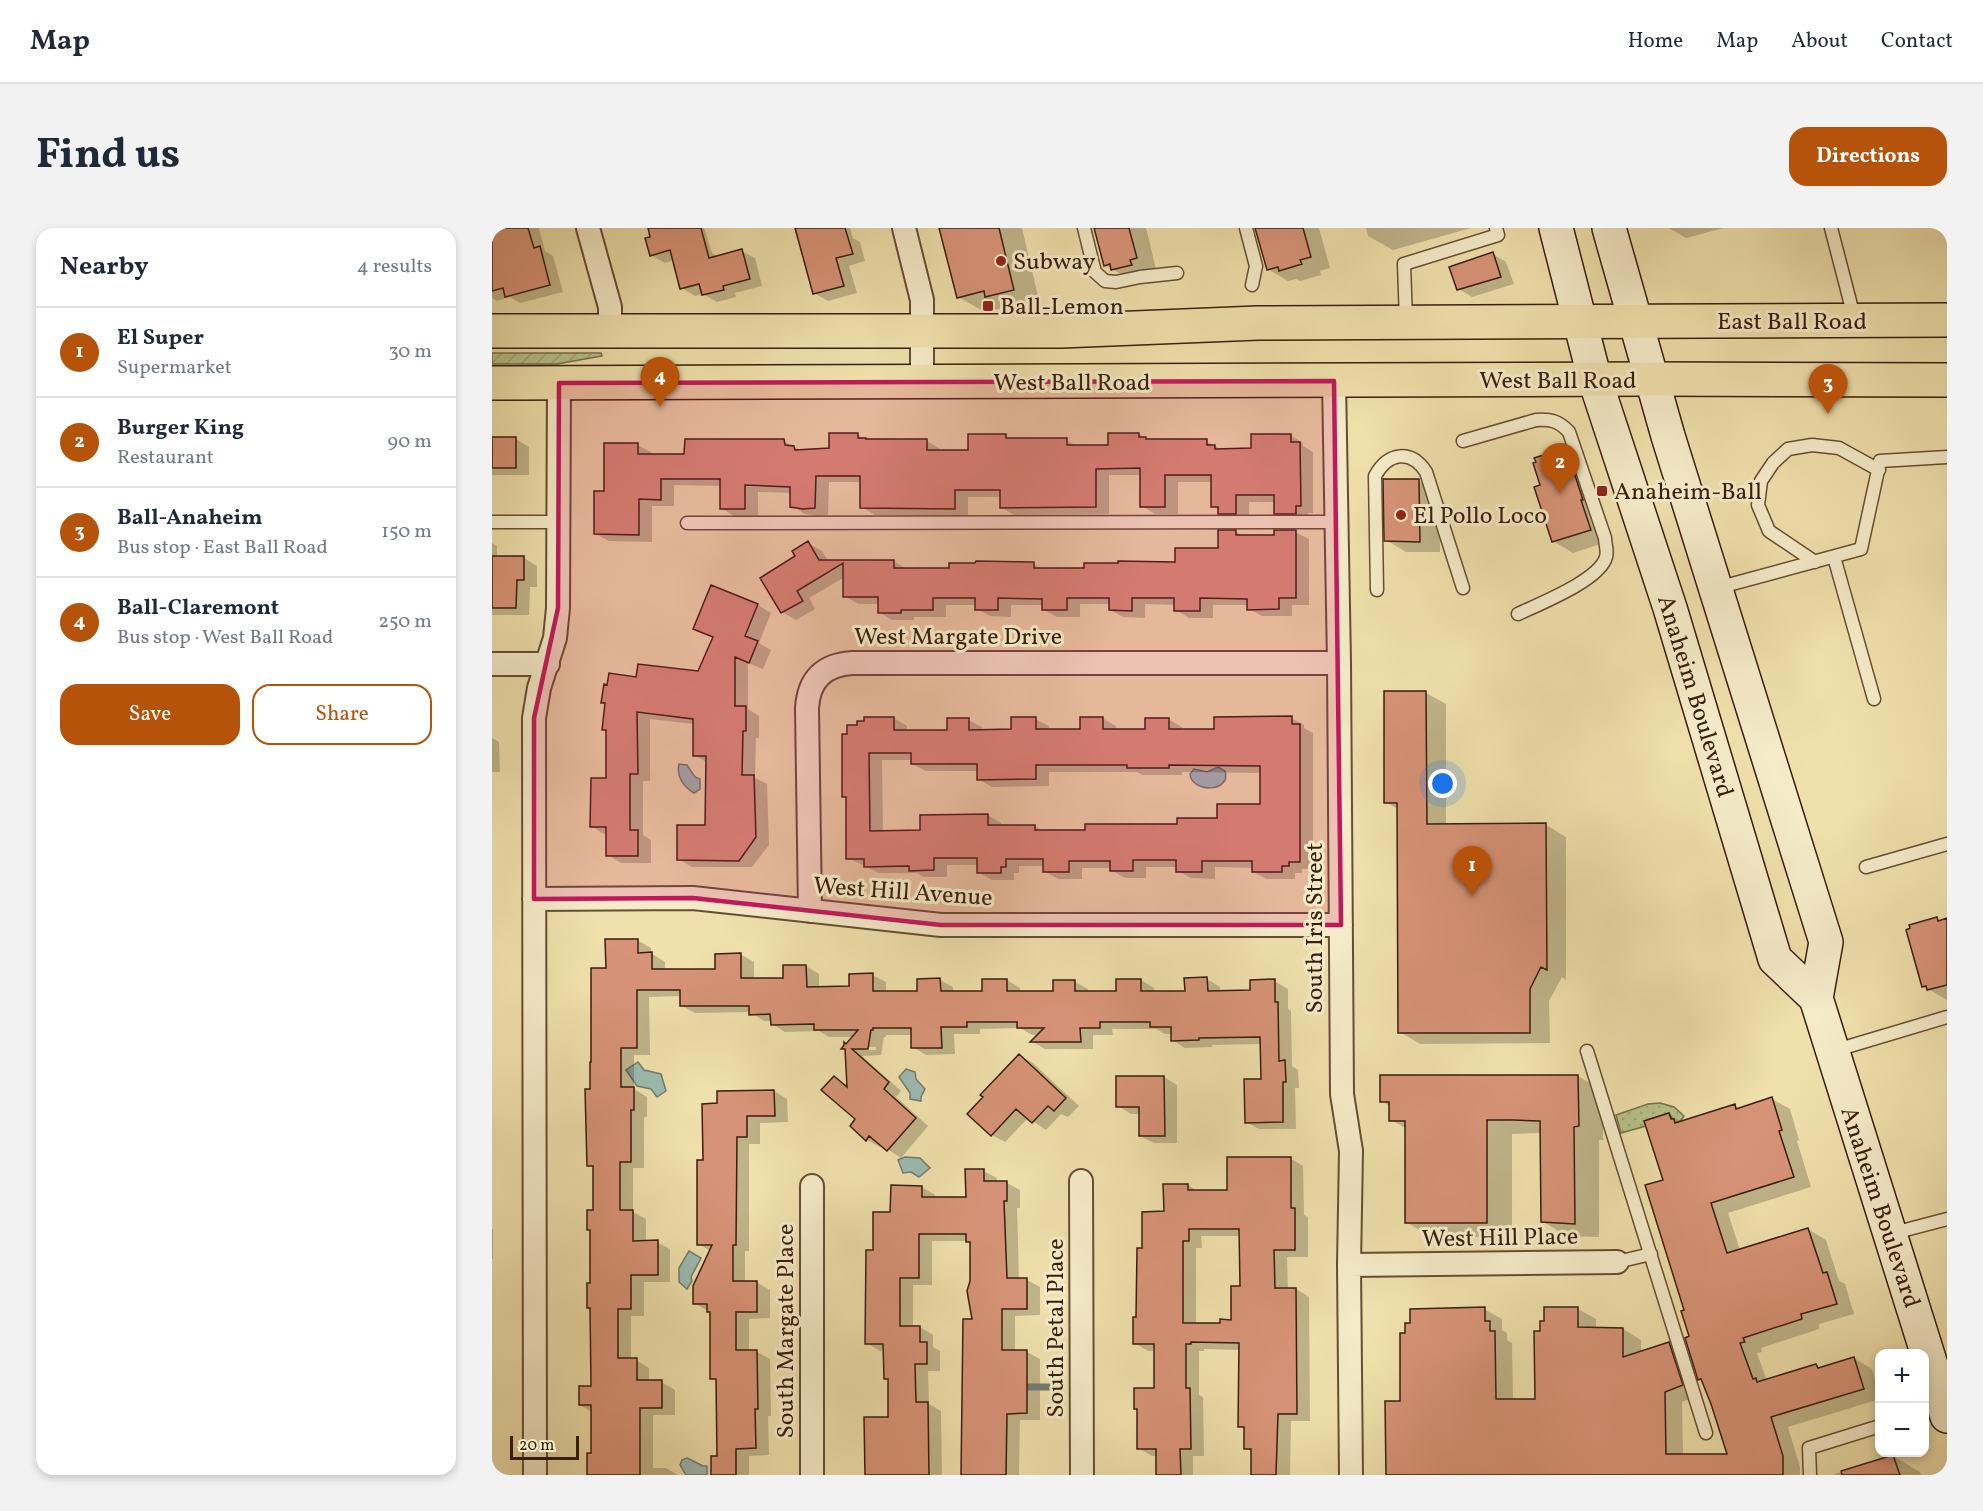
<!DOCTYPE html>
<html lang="en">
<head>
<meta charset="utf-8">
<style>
	body { margin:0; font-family:Vollkorn,serif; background:#f2f2f3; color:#1f2937 }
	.controls { position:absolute; right:18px; bottom:18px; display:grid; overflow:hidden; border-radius:12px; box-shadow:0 3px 9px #0003 }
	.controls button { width:54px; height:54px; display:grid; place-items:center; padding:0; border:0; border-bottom:2px solid #e0e1e3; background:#fff; color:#1f2937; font:30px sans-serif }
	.scale { position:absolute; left:18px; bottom:15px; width:69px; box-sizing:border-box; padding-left:6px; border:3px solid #391e0b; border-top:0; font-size:16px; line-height:21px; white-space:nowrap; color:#391e0b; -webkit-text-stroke:4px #f5ebc9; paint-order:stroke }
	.you { position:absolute; left:951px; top:556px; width:21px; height:21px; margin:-15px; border:4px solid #fff; border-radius:50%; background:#1a73e8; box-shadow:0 0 0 9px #1a73e833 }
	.badge { display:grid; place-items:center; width:39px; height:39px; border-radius:50%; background:#b45309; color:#fff; font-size:20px; font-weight:700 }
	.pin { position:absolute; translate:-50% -50px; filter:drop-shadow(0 2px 3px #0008) }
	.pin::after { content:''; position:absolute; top:32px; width:21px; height:18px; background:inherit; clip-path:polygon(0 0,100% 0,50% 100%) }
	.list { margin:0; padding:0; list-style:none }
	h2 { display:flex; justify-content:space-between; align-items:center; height:78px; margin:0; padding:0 24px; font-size:26px }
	h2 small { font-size:20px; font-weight:400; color:#747a83 }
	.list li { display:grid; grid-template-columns:39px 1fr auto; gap:18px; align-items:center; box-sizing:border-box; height:90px; padding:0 24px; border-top:2px solid #e0e1e3 }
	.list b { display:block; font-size:22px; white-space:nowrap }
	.list p { margin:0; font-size:20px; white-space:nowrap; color:#747a83 }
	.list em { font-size:20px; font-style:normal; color:#747a83 }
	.actions { display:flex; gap:12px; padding:18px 24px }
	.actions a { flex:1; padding:14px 0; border:2px solid #b45309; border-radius:18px; text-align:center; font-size:21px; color:#b45309 }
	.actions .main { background:#b45309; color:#fff }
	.map { position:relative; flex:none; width:1455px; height:1247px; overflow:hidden; border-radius:18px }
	header { display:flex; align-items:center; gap:36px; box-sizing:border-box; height:84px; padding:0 30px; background:#fff; border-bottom:2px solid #e0e1e3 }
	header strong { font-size:28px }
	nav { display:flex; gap:33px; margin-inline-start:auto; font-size:21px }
	.intro { display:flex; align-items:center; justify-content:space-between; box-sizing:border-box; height:144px; padding:0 36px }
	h1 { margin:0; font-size:42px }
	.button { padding:15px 27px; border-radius:18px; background:#b45309; color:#fff; font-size:21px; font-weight:700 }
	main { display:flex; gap:36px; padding:0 36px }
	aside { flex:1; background:#fff; border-radius:18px; box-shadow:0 3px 9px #0003 }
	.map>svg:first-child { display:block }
</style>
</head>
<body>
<header>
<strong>Map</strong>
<nav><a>Home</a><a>Map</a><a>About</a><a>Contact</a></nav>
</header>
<div class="intro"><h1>Find us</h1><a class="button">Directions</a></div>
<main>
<aside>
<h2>Nearby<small>4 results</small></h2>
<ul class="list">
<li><span class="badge">1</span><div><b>El Super</b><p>Supermarket</p></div><em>30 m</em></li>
<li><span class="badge">2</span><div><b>Burger King</b><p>Restaurant</p></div><em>90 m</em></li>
<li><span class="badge">3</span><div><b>Ball-Anaheim</b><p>Bus stop · East Ball Road</p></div><em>150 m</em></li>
<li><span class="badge">4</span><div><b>Ball-Claremont</b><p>Bus stop · West Ball Road</p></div><em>250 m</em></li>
</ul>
<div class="actions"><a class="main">Save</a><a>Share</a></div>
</aside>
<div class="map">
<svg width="1455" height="1247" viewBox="0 0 1455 1247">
	<defs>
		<pattern id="grass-dots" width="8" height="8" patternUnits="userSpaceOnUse" patternTransform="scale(1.5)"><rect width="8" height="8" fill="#b7c28a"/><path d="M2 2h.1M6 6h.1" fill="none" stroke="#9ea676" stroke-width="1.8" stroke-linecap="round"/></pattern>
		<pattern id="garden-furrows" width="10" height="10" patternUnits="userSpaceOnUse" patternTransform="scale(1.5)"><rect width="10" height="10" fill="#b7c28a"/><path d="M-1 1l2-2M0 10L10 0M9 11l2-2" fill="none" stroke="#9ea676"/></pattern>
	</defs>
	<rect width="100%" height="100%" fill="#efe0ac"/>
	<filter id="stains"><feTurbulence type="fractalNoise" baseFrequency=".00333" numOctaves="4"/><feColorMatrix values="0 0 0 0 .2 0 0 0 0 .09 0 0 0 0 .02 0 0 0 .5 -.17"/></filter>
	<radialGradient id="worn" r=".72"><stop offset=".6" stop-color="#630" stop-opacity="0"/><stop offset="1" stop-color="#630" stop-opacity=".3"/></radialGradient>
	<path fill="url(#grass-dots)" stroke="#78704a" stroke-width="1.5" d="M1168,875L1182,879L1192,888L1184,899L1177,885L1152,893L1154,898L1129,905L1124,887L1156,876Z"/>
	<path fill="url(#garden-furrows)" stroke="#78704a" stroke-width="1.5" d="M0,125H109L110,128L65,136H0Z"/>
	<path fill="#9cbbb2" stroke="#747c6f" stroke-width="1.5" d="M187,536L195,537L203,549L208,551V561L202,565C192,559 184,549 187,536Z
		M726,539L733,543C740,564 700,566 698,546L702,541L715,544Z
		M146,834L152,842L169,846L174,863L165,869L159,861L145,858L134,842Z
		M414,841L423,844L424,851L433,861L429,869V873L418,871V865L407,849Z
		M413,929L428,930L438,940L427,949L419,944L411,945L406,932Z
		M197,1023L209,1030L199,1049L200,1053L195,1061L187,1054V1040Z
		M195,1230L211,1238H215V1247H194L188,1237L190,1232Z"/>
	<path fill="#0003" fill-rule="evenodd" d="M0,0H47L53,23L61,28L71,64L28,75L18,69L5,73L0,70Z
		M158,0H212L220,25L227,29L249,23L263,30L270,58L243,65L244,69L225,74L211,66L203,68L190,60L182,32L173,35L159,27Z
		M302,0H358L361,10L368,14L373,33L357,38L365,65L336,73L322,65L308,12L305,11Z
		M449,0H530L548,77L521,83L514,79L493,84L466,69Z
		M604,0H654L664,41L641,53L613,37Z
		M764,0H827L838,40L828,43L829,47L808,53L804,51L796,53L776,41Z
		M874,0H979L901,22L876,8Z
		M1177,0H1231L1194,10Z
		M1001,26L1014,34L1022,56L980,69L967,61Z
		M647,206L657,213H714L728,221L761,222L798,207L811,215V218L821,224V285H816V293H797L784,285V274H757V293H741L728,285V282L721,278V254H686V286H663L650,278V247H617V286L522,287L509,279V269H476V288L383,287L370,279V254H337L336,287L325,288L313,286L300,278V265L266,264V288H242L229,280V258L182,257V278H160V314L117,313L104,306L113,265L145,217L159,224V227L194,228L292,213L309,223L338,222L366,207L377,213H435L448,221V223H477L513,208L520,212H574L586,219H617Z
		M0,210L24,211L37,219V247H0Z
		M1073,221L1094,233L1111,283L1109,284L1118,313L1081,325L1061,313L1049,258Z
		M893,252L927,253L947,264L948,324H914L894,312Z
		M728,304H744L752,308H784L803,304L817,311V377H800V388H770L757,381V377H721V390H697L684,382V377L653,376V390L631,389L618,382V376H588V389H565L552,382V377H519V389L498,388L485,381V377H454V389H422V392H400L387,384V376H366L353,368V349L317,370L323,381L304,392L290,384L270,350L306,328L316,315L330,323L336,333H401L415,341L459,342L541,336L551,341H594L684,335L728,322Z
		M0,315L5,318V330H32L45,338V359H38L37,387H0Z
		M220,359L266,377L279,385L267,415L279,422L271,441L256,435V481L267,488V510H264L263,550L275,556L277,617L260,639H200L186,631L215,598L216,535L202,527V496L158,491V553H151V607L159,612V635H129L116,627V606H112L99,598L115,552V503L112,501L146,450L206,445L222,410L203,400Z
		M934,465L954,476V598L1054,597L1074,609V752L1070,749L1057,773L1058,815L928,816L908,804L907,582L894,574Z
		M402,490L415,498V504H457L476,492L490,499V503H521L543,491L557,498V503H590L610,490L624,498V503H654L676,491L690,499V502L723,503L799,490L812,497V500L821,505V641H810V645H803V651H774L761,644V640L723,639V651L699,650L686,643V639H654V650H633L619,642V640H590V651H566L552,643V638H527V645H522V652H500L486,644V637H455V649H432L425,645H387L356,630L355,570L351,568L352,508ZM390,532H420V536L434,543H486V551L500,559L557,558V544H645L650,547H690V544L769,545V578L727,592L686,598L552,604L543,598L509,599V595L496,587L430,603L391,604Z
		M0,510L7,514L8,544H0Z
		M1445,690L1450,694L1455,692V772L1431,758L1420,701Z
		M145,712L159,720V725L173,734V743L224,742L248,726L262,734V752L293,751L314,738L327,746V760H358L380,747L394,754V764H426L448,752L461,759V764H492V752H515L528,760V765H562L583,754L596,761V765L626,764L649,752L662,760V765L694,764L715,751L728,759V764H759L782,753L796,761V781L799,783L800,838L806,842L807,860H803L804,901H767L754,894L770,852L769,816L720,817V819L693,820L680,812V806H673L664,801H620L621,807H601V821H553L541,814L548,807H540L528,800L488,801V806H462L463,826L434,827L421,819V807H394V809H392L389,827L370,828L409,863L404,869L436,898L409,930L389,917L388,919L375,912L342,850L357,858L354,822L351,821L362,809H337L327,803L293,804L280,796V793H272L258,784L203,785L190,778V768L157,769L158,827H142V861L155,869V889H152V940H141V984L154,991V1014H165L178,1021V1054H152V1088H139V1132H144L157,1140V1154H169L183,1162V1187H161V1240H174L186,1247H97L100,1227V1184L88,1177L100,1159L99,1081L96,1079L99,1057V1003L97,1001L102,983V940L96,937L99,862L115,741ZM369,819H384V822H369Z
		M528,828L541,835L587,878L576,889L569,886L554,902L536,890L513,914L500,907Z
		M1086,848L1110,862L1111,912H1107V1009L1075,1008L1050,993V905L1020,906V1009H939L914,994L915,901L899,892V879L890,873Z
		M672,849L685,857V915H662L648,908V886H639L626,878Z
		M282,863L295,871L296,894L268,895V916H257V1023H253V1055L264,1054L278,1062V1090L257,1091V1124H265L278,1131L279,1188H276L277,1227L257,1228V1247H221L227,1230L226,1153L220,1150V1085L202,1075L219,1023L206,1016L212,934L227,877V864Z
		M1280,871L1298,881L1307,912L1305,913L1319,959L1236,985L1248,1022L1316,1001L1334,1012L1347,1053L1353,1056L1362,1086L1327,1096V1101L1269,1120L1270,1124L1265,1125L1275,1153L1324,1137L1329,1141L1362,1130L1380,1141L1388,1171L1296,1199L1308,1239V1247H895L910,1174L992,1081L1010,1091V1102L1015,1105V1112L1020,1115L1021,1172H1044L1049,1104L1086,1081L1104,1091V1101H1131L1149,1112V1125L1177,1116L1195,1126L1208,1167L1190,1174L1191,1227L1237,1228L1212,1153L1207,1151L1194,1083L1173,953L1177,886L1190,894L1243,878L1248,881Z
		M798,930L811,938L812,987L816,989V1029H795L796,1061H804L817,1069L818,1193H799L798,1247H760V1224L754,1220V1201L748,1198V1122L712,1121V1123H707V1167L711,1169L712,1228H701V1247H665V1228H660L646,1220L664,1162V1123H656L643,1115L652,1022L673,985L696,957L707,964L737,963ZM709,1008H749V1059L741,1093L729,1096L704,1097V1020H710Z
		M491,943L505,950V955H515L528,962V980H525L527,1052H535L548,1059V1087L523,1088V1124H535L548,1131V1192H528L527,1247H470L482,1092L480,1016L476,1013H440V1057H421V1099H428L441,1107V1119L448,1123V1143H436L437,1176L449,1183L450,1247H374L398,1191V1153L393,1150V1123H388L375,1115L383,1023L400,985L430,959L443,967V970H475Z
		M0,1001H1V1031H0Z
		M1401,1228L1428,1244L1429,1247H1340Z"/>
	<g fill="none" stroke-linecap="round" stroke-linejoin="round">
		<path stroke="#747c6f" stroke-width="7" d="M535,1159H560"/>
	</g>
	<path fill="#d79377" stroke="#391e0b" stroke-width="1.5" fill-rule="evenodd" d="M0,0H36L42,20L48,18L58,57L13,69L11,60L0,63Z
		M156,0H209L217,30L250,21L258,51L231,58L232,62L210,67L207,56L188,61L178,22L158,28L153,10L158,9Z
		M303,0H353L361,26L344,30L352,58L321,66Z
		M447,0H507L522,62L493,69L492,63L465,70Z
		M602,0H637L645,30L638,32L640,37L619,42L618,36L612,38Z
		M763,0H811L819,29L808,32L810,36L787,43L786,39L775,42Z
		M1001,24L1009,49L965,62L957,39Z
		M337,205H366V210H374V211H435V222H476V206H514V210H575V217H616V205H647V209H654V211H715V217H723V221L759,220V206H799V214H808L809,278H804V286H782V267H744V286H726V279H719V247H673V279H648V240L604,241V279L508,280V262H463V281L368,280V248H324L323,280L311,281L298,279V259L253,257V281H228V251H169V272L147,271V307L102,306V263H112V215H146V226H192L193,211H292L293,217L302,218L303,222L337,220Z
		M0,209H24V240H0Z
		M1074,220L1091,272H1089L1099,302L1060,314L1042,259L1048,257L1041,235L1044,234L1042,230Z
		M891,251H927L928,314L892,313Z
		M726,302H744V307H782V302H804V370H787V381L755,382V371L708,370V383H682V370H640V383L617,382V370H575V382H550V371L506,370V382H483V370H441V382H409V385H386V369H351V335L305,363L311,373L289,385L268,350L303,328L300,323L316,313L327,332H402V340H457V335H483L484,333L542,334V340H592V335H626V333L683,334V320H726Z
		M0,328H32V352H25L24,380H0Z
		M219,357L266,376L253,408L266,413L257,435L243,429V478H254V503H251L250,547H262L264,609L247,633L185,632V597H213L214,528H201V491L145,484L146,546H138V602H146V628H114V599H98L99,550H114V502H110L113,475H109L112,456L115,457L117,445L144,449L146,436L206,443L221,409L201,401Z
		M892,463H934L935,596L1054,595L1055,742L1049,739L1038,761V805H906L905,575H892Z
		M800,488V496H808V634H797V638H790V644H760V633H710V644H684V632H641V643H618V633H577V644H551V631H514V639H509V645H485V630H442V642L417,643V638L372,639V631H354V569H350V506H355V497H365V493H372V489H402V502H455V490H477V502L519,501V489H544V501H588V489H611V501H653V490H677V501H722V489ZM377,525H419V536H485V552L544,551V537H635V540H677V537L768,538V576H725V590H685V596H593V602H543V597H496V586L428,587V602L378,603Z
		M1445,689L1446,693L1455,690V757L1435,762L1434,758L1430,759L1414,702L1418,700L1417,697Z
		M113,711H146V725L160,724V741H223V726L249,725V750H291V737H314L315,759L357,758V746L381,745V763H425V751L448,750L449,763H490V751H515V763H561V752H583V763H624V751H649V763H693L692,750L715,749L716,763L758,762V752L783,751V774H786L787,833L793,832L794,854H791V894L753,895L752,851H769L768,809L707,810V812L679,813V799H658V794H608V800H588L589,814H538L552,800H525V794H475V799H449L450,820H419V800H381V802H379L376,821H360L397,854L392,861L424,890L395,923L377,908L374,913L358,898L363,891L329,862L342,848L355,859L353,821H349L352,817V814L354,816L366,802H322V796L279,797L278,786L257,787V778H188V762H145V820H129V859H142V882H139V934H128V982H141V1013L166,1012V1047H139V1081H126V1130H145V1152H170V1180H148V1247H95V1225H99V1177H87V1158H99L98,1080H95V1055H98V1002H95V982H101V938H95L93,861H98V834H99V740H114Z
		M527,826L574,870L562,883L556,878L540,895L524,881L499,908L475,886L491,869L488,867Z
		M888,847H1086L1087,898L1082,899L1083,996L1049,994L1048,893L1021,892H995V995H913V893H897V874H888Z
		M624,848H672L673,908H647V879H624Z
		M282,862L283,888H255V909H245L244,1017H241V1053H265V1084H244V1122H265L266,1181H263L264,1220L244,1221V1247H219V1228H225L224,1151H218V1084H215V1076H201V1058L220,1017H205V932H211L210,876L225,875V863Z
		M1280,869L1290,902L1287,903L1302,949L1219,975L1235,1025L1316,1000L1331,1045L1335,1044L1345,1076L1309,1086L1310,1091L1251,1110L1253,1114L1248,1115L1261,1151L1264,1150L1265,1154L1324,1136L1326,1140L1362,1129L1372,1161L1279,1189L1291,1228V1247H894L893,1173H908V1105H913V1095H918V1081L993,1079V1093H998V1103H1003L1004,1171H1043L1042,1103H1048V1093H1052V1079H1086V1099L1131,1100V1129L1177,1114L1191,1157L1173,1164L1174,1226H1235L1219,1176L1209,1151L1206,1152L1193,1110L1197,1108L1189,1083L1192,1082L1153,957L1171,952L1152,893L1177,885L1179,891H1182L1183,895L1243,876L1244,881Z
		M735,929H799V980H803V1022H782L783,1060H804L805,1186H786L784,1247H759V1221H752V1199H746L747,1115L699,1114V1116H694V1160H698L699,1221H688L689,1247H664V1221H645V1181H642V1160H662V1116H641V1089H644L645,1020H650V984L672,983L671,956H696V962H735ZM697,1001H747L748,1058H739V1092L728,1091V1095H691V1013H697Z
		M473,941H492V953H515V973H512L515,1050H535V1081H510V1122H535V1185L515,1186L514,1247H469L471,1091H480L475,1063L478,1053V1014H474V1006H427V1050H408V1098H428V1114H435V1136H423L424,1174H436L437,1247H373L372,1189H396V1151H392L391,1116H373L374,1022H381V984H398L399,957L430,958V969H474Z
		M1401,1227L1408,1247H1350L1349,1243Z"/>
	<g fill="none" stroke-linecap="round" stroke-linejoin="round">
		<g stroke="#664e33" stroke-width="15">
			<path id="lane" d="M592,0L603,44L613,53L624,54L648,49L685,45
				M754,0L764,38L760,57
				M1339,0L1360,81L1365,91
				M914,93L912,36L1006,7L1004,0
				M971,213L1044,192C1059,191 1067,193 1077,204L1113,310C1113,316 1116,323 1114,329C1108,352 1047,376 1026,386
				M0,294H67
				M195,295L843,294
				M1342,329L1382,471
				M1323,334L1277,303L1266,277L1269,253L1281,235L1296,221L1320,217L1347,220L1387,242
				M1225,360L1369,321L1388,233L1455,229
				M885,362L883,248C896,224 919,221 934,244L971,360
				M1374,639L1455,616
				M1095,823L1214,1205
				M1341,823L1455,789
				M1398,1006L1455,991
				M1125,1034L1159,1026
				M1318,1247L1317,1220L1388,1198"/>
		</g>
		<g stroke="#664e33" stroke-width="26">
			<path id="street" d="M96,0L118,79V103
				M412,0L430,72V154
				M842,153L847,435L850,866L859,923L857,1037L859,1247
				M0,436H56
				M42,671L201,670L449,697H849
				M318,683L315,480C317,451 332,437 360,435H847
				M589,953L590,1247
				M320,958V1247
				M857,1037L1125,1034
				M43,1247L42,490L47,460L63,410L66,380L67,155"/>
		</g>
		<g stroke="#391e0b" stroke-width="36">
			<path id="secondary" d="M1064,0L1103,152L1178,380L1283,731L1324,770
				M1117,0L1176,208L1334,714L1324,770L1455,1188"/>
		</g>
		<g stroke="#391e0b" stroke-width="36">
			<path id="primary" d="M0,103H569L766,95L1455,92
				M0,155L1160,151L1455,152"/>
		</g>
		<use href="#lane" stroke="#f5ebc9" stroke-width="12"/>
		<use href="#street" stroke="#f5ebc9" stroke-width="22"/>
		<use href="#secondary" stroke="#f5ebc9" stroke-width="33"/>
		<use href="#primary" stroke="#efe0ac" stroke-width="33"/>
	</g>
	<path fill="#c2185b" fill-opacity="0.2" stroke="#c2185b" stroke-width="4.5" stroke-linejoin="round" d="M842,153L849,697H449L201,670L42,671V490L66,380L67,155Z"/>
	<g fill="#8f2418" stroke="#f5ebc9" stroke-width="2">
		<circle cx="509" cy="33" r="6"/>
		<rect x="490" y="72" width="12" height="12" rx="3"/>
		<rect x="1104" y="257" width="12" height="12" rx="3"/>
		<circle cx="909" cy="287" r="6"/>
	</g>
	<g text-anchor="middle" stroke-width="6" stroke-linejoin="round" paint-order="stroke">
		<g font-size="24" fill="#391e0b" stroke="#f5ebc9" text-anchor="start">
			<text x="521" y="41">Subway</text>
			<text x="508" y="86">Ball-Lemon</text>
			<text x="1122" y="271">Anaheim-Ball</text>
			<text x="921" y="295">El Pollo Loco</text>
		</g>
		<g font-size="24" fill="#391e0b" stroke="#f5ebc9">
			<text x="1300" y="101">East Ball Road</text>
			<text x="1066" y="160">West Ball Road</text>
			<text x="580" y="162">West Ball Road</text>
			<text x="466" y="416">West Margate Drive</text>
			<text transform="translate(1204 468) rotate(73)" y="8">Anaheim Boulevard</text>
			<text transform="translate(411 663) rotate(4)" y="8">West Hill Avenue</text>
			<text transform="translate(822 700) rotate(-90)" y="8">South Iris Street</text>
			<text transform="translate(1389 979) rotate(72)" y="8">Anaheim Boulevard</text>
			<text transform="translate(1008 1009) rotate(-1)" y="8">West Hill Place</text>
			<text transform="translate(563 1100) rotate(-90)" y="8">South Petal Place</text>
			<text transform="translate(293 1103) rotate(-90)" y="8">South Margate Place</text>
		</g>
	</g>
	<rect width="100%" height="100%" filter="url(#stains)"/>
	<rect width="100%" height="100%" fill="url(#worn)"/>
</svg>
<div class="controls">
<button>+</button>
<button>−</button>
</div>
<div class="scale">20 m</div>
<div class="you"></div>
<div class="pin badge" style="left:980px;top:668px">1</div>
<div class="pin badge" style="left:1068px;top:265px">2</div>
<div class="pin badge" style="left:1336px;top:186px">3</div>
<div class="pin badge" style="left:168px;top:179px">4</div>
</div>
</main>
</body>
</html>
